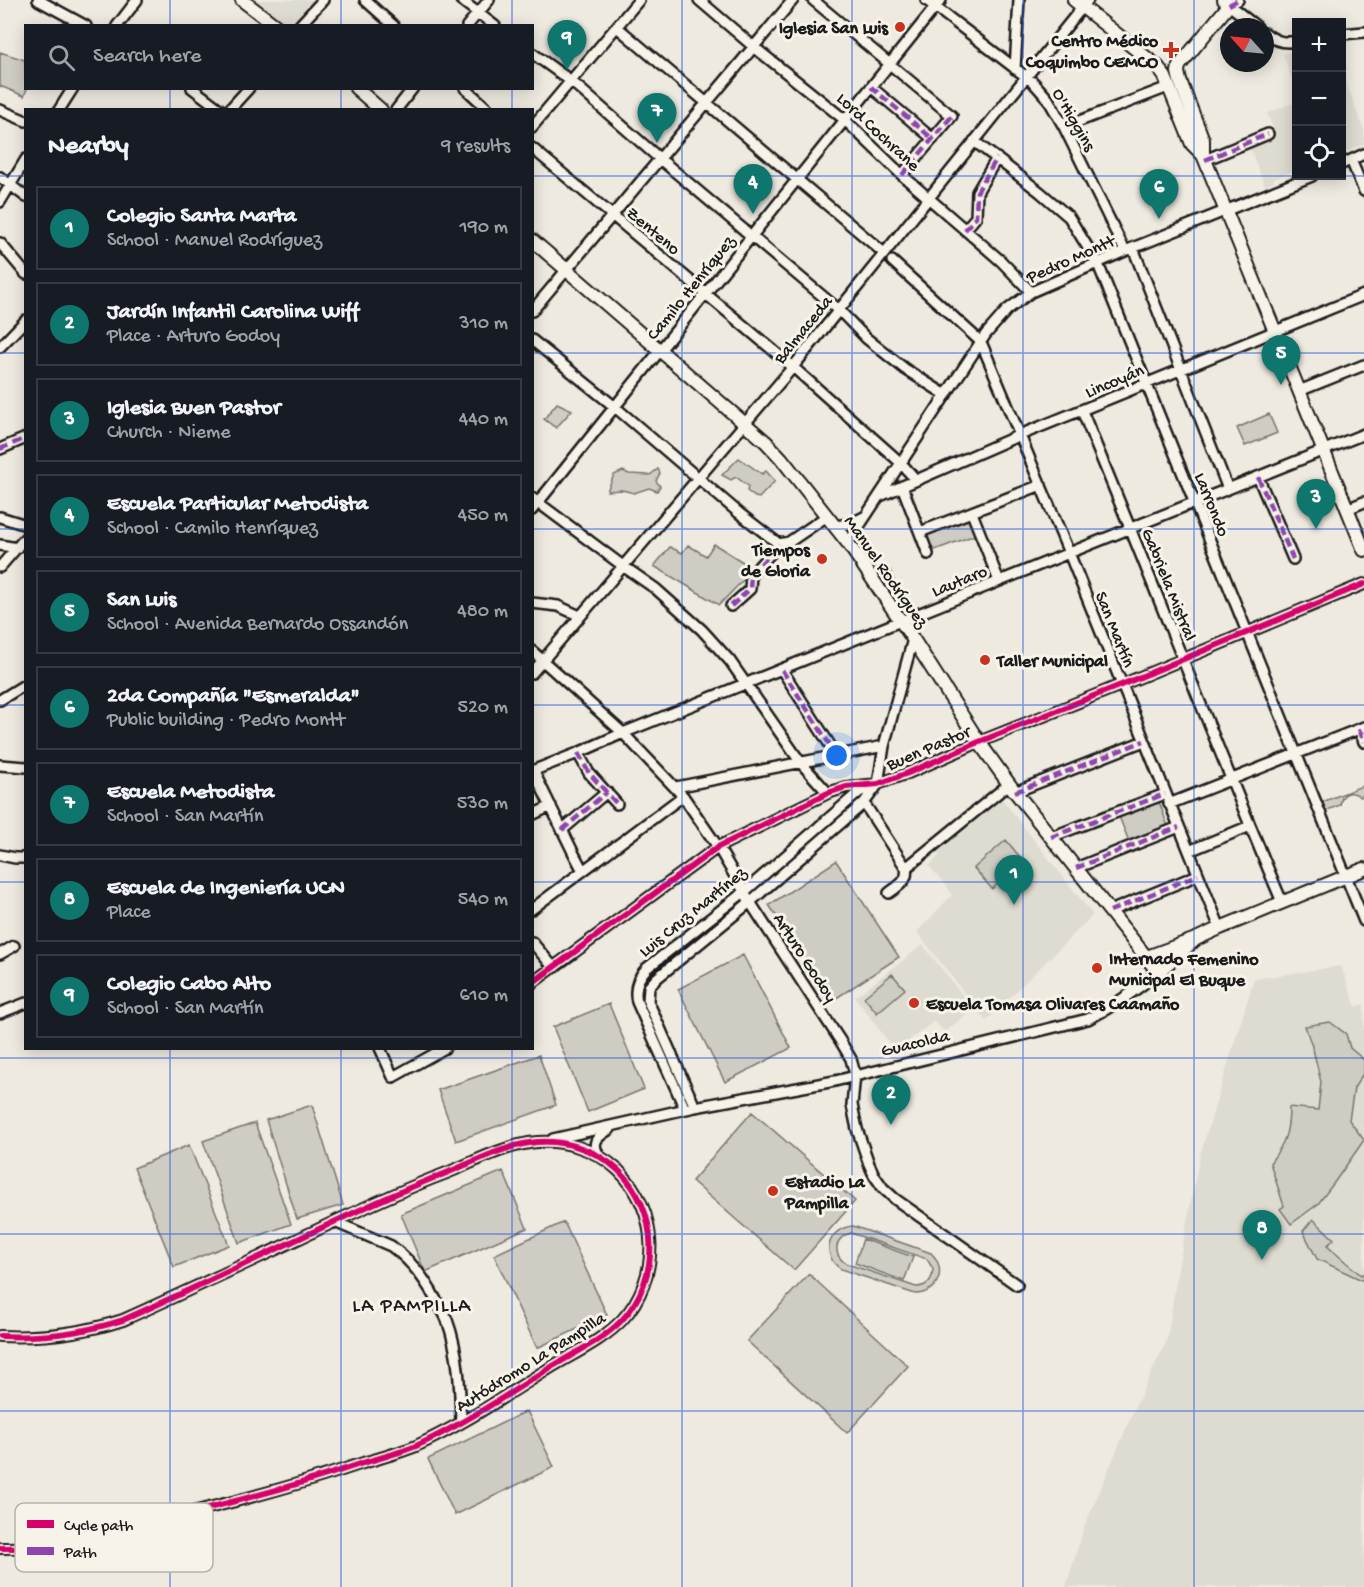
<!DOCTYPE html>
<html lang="en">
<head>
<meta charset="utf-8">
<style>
	body { margin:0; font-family:"Gochi Hand",sans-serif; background:#20242c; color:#f1f3f6 }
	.controls { position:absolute; right:18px; top:18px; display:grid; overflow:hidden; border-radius:0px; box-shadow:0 3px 15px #0003 }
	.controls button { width:54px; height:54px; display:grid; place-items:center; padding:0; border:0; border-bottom:2px solid #363941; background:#171b24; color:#f1f3f6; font:30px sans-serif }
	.compass { position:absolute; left:1220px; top:18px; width:54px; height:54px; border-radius:50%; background:#171b24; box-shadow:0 3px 15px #0003; rotate:297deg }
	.you { position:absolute; left:837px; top:756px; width:21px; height:21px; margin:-15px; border:4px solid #fff; border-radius:50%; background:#1a73e8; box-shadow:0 0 0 9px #1a73e833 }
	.badge { display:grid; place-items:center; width:39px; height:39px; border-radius:50%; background:#0f766e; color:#fff; font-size:20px; font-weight:700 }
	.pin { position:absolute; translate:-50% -50px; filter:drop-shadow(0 2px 3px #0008) }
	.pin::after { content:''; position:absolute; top:32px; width:21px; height:18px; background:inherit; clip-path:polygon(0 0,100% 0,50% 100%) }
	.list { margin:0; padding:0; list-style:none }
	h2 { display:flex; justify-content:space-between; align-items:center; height:78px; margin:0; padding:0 24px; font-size:26px }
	h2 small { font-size:20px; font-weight:400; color:#9ea1a6 }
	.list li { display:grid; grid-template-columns:39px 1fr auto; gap:18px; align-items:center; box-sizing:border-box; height:84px; margin:0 12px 12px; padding:0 12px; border:2px solid #363941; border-radius:0px }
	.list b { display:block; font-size:22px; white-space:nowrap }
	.list p { margin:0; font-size:20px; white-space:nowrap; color:#9ea1a6 }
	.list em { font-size:20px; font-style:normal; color:#9ea1a6 }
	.icon { flex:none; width:33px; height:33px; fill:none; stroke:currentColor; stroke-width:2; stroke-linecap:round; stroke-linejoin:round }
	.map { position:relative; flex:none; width:1364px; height:1587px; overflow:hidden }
	.search { position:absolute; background:#171b24; box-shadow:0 3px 15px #0003; left:24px; top:24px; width:510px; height:66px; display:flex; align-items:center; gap:15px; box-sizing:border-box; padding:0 21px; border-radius:0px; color:#9ea1a6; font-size:22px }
	.panel { position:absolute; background:#171b24; box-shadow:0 3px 15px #0003; left:24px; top:108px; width:510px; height:942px; border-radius:0px }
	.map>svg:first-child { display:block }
</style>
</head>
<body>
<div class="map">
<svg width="1364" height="1587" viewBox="0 0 1364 1587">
	<rect width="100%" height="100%" fill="#eeeae0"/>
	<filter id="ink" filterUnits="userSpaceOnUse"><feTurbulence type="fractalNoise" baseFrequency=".0167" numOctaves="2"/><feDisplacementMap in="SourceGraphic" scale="12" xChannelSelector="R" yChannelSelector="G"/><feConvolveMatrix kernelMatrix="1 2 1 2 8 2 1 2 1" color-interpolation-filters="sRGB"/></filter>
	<g filter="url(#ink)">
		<path fill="#dedbd1" d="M250,0H316L292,26L281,25Z
			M1296,47V91L1283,54L1294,50V48Z
			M1342,72L1364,130V144L1342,153Z
			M1296,102V170L1274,179V182L1265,186L1249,146L1276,135L1267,113Z
			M1001,798L1093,915L986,1021L917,932L952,895L947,886L929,866L940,855L932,852Z
			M923,945L973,1009L945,1032L934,1021L895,1051L855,997Z
			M1341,966L1356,1007L1364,1004V1587H1066L1083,1530L1136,1405L1167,1340L1177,1274L1200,1155L1254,979Z"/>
		<path fill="#cfccc3" stroke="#767470" stroke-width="1.5" fill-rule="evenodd" d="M0,52L25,60L26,88L27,89L24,96L0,86Z
			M557,403L572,410L556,428L544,419Z
			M1269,414L1277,433L1245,446L1237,428Z
			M739,458L762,474L766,471L775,481L759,498L755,497L747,491L748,486L736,477L731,480L722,475Z
			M658,469L660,473L656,481L660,486L657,491L649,488L634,493L622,490L607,491L614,475L623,471L629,474L650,475Z
			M969,518L975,535L932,551L926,535Z
			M862,529L879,572L890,569L905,610L901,611L856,543Z
			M714,544L754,569L719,605L654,566L670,547L682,553L688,545L706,556Z
			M1364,785V795L1360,797C1351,789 1341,793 1340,805L1323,812L1320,803Z
			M1158,799L1169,829L1130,844L1118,814Z
			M1006,840L1024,862L992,889L974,868Z
			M836,861L899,957L832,1001L769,905Z
			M743,955L791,1048L725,1082L678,989Z
			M892,974L905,989L877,1013L864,997Z
			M609,1004L644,1089L588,1112L553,1027Z
			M1330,1022L1346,1034L1350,1048L1364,1060V1072L1354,1088L1349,1120L1364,1140L1336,1180L1318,1204L1291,1224L1280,1209L1284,1206L1270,1163C1285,1143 1289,1132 1289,1107L1318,1110L1321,1082L1313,1049L1305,1026Z
			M539,1055L556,1105L456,1141L438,1090Z
			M312,1105L343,1205L297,1219L266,1120Z
			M752,1112L855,1201L794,1270L692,1181Z
			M255,1123L291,1224L239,1243L203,1141Z
			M189,1145L229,1245L174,1267L134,1168Z
			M503,1171L527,1228L425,1272L401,1214Z
			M1313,1219L1334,1239L1327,1246L1361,1275L1364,1273V1281L1317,1259L1303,1231Z
			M564,1222L607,1315L537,1348L494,1255Z
			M853,1226L931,1253C948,1269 938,1294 915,1294L841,1269C820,1255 828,1228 853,1226ZM851,1233L927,1259L933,1269C933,1280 927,1287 916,1287L845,1263C832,1253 835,1237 851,1233Z
			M863,1239L913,1257L904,1281L855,1263Z
			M809,1274L908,1366L847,1433L747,1341Z
			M527,1411L554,1467L455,1515L428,1459Z"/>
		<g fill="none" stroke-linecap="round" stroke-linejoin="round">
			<g stroke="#1c1c1c" stroke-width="14">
				<path id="minor" d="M38,0L86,26
					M365,0L394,26
					M461,0L495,26
					M699,0L754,47L845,120L902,175L1001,261L1031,292
					M813,0L952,116L902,175
					M926,0L1033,82L1048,99L1064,127L1125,251
					M1238,0L1229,5L1257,27
					M117,26L137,0
					M299,26L323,0
					M467,26L489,0
					M617,27L884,253
					M1265,33C1275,41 1284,44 1296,41
					M1342,34L1364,32
					M532,53L571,81L660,159L839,310L866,338L905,369L946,395
					M1015,69L1019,0
					M871,87L933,139
					M192,88L221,110
					M465,88L489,110
					M0,110L26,121
					M59,110L73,88
					M229,110L249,88
					M396,110L413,88
					M532,127L639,0
					M1064,127L1168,87
					M974,141L1040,192L1069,217L1098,264L1364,921
					M532,148L793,367L901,463L916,480
					M1205,160L1268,134
					M1351,160L1364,191
					M1342,164L1364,154
					M0,177L26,197
					M0,202L26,159
					M965,230L976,217L977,192L997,158
					M0,243L26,274
					M1133,248L1228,489
					M892,261L981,342L1069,553L1220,928
					M532,311L793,0
					M532,340L615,407L739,513L779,544L789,542L827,516
					M0,347L26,320
					M1299,391L1364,365
					M1082,411C1150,574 1213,739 1282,902
					M0,449L26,438
					M1258,477L1293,559
					M902,486L928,554
					M880,496L1020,435L1364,295
					M532,498L623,566L656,589L702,630L730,661L801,763L828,793
					M1347,509L1364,502
					M532,510L941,0
					M972,513L999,581
					M0,517L26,525
					M834,526L850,524L864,517
					M920,532L1041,485
					M848,543L986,334L1007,310L1031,292L1125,251L1312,176
					M0,545L17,548
					M0,567L26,537
					M532,603L558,606L580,616
					M731,606L750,589L751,575L779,544
					M532,651L623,733L683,796L718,847L750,902L841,1042L851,1059L855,1074L852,1105L857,1129L869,1164L874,1175L883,1188L895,1199L1017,1285
					M782,670L837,756
					M532,673L793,367L1088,0
					M0,700L26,684
					M1359,729L1364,742
					M578,753L589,773L617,804
					M0,765L26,767
					M533,770L573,852L583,871
					M532,771L578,753L623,733L1364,434
					M676,787L884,746
					M1015,792L1144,741
					M864,803L906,868C909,881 898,886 889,893
					M1169,804L1364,727
					M532,815L551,806
					M562,830L607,792
					M1051,837L1165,794
					M1189,851L1250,826
					M0,855L15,858H26
					M906,868L1009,784
					M1076,868L1179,827
					M532,909L683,796
					M1110,911L1198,875
					M532,942L554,968
					M0,954L14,946
					M532,983L718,847L828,793L846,787L878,784L908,773L979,742L1121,685L1364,584
					M0,1013L26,1003
					M380,1048L393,1077L445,1048
					M695,1107L648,1001L649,987L657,978L750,902L864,803L878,784L884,746L913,639
					M685,1109L637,1002C634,989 637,978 647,968L744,892L859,792L873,786
					M553,1139L695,1107L835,1081L1088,1019C1114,1006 1136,991 1158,972
					M600,1157C590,1142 597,1137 610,1129
					M335,1222L391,1246C408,1258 421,1274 431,1291C436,1301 443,1310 447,1320C459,1352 460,1388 461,1422
					M0,1336C42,1338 83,1333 123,1320C188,1291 253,1260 317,1230C359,1210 401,1190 444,1174C472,1163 499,1148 529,1143C561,1138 594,1148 618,1170C660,1210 661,1278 622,1320C603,1340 576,1352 553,1366C508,1394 464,1424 416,1446C399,1453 380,1458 363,1463C317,1479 271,1492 224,1504C186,1514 148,1523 109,1532C73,1540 37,1549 0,1548"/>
			</g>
			<g stroke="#1c1c1c" stroke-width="16">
				<path id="major" d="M242,0L276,26
					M1074,0L1158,67L1165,77L1192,144L1203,155
					M1224,0L1229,5L1179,66L1178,72L1180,81L1203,140V155L1364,550
					M356,88L381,110
					M532,240L766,442L781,458L848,543L913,639L979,742L1009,784L1158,972L1196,939
					M1147,957L1196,939L1220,928L1364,869"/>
			</g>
			<use href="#minor" stroke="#f7f3e8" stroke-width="9"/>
			<use href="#major" stroke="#f7f3e8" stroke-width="12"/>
			<path stroke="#8e44ad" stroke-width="4.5" stroke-dasharray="9 4.5" stroke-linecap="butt" d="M1229,5L1238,0
				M871,87L933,139
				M1205,160L1268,134
				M902,175L952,116
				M965,230L976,217L977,192L997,158
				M0,449L26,438
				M1258,477L1293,559
				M731,606L750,589L751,575L779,544
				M782,670L837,756
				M1359,729L1364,742
				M578,753L589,773L617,804
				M1015,792L1144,741
				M562,830L607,792
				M1051,837L1165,794
				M1076,868L1179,827
				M1110,911L1198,875"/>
			<g stroke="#f7f3e8" stroke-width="10">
				<path id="cycleway" d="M532,983L718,847L828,793L846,787L878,784L908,773L979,742L1121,685L1364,584
					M0,1336C42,1338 83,1333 123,1320C188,1291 253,1260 317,1230C359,1210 401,1190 444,1174C472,1163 499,1148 529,1143C561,1138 594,1148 618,1170C660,1210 661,1278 622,1320C603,1340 576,1352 553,1366C508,1394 464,1424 416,1446C399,1453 380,1458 363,1463C317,1479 271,1492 224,1504C186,1514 148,1523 109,1532C73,1540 37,1549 0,1548"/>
			</g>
			<use href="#cycleway" stroke="#d6006c" stroke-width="6"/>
		</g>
	</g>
	<path fill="none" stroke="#1d4ed8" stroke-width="1.5" stroke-opacity="0.55" d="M170,0V26M341,0V26M512,0V26M682,0V1587M852,0V1587M1023,0V1587M1194,0V1587M170,88V110M341,88V110M512,88V110M0,176H26M532,176H1364M0,353H26M532,353H1364M0,529H26M532,529H1364M0,705H26M532,705H1364M0,882H26M532,882H1364M170,1048V1587M341,1048V1587M512,1048V1587M0,1058H1364M0,1234H1364M0,1411H1364"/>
	<g fill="#c8321e" stroke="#f7f3e8" stroke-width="2">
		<circle cx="900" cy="27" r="6"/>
		<path d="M1168 41h6v6h6v6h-6v6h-6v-6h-6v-6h6z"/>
		<circle cx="822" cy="559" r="6"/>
		<circle cx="985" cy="660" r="6"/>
		<circle cx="1097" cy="968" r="6"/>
		<circle cx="914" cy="1003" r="6"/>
		<circle cx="773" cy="1191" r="6"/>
	</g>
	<g text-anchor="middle" stroke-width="6" stroke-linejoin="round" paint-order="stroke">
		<g font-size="18" font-weight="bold" fill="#1c1c1c" stroke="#f7f3e8" text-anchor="start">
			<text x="888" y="33" text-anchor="end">Iglesia San Luis</text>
			<text x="1158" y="46" text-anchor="end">Centro Médico<tspan x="1158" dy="21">Coquimbo CEMCO</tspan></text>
			<text x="810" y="555" text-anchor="end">Tiempos<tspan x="810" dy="21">de Gloria</tspan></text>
			<text x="997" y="666">Taller Municipal</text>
			<text x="1109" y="964">Internado Femenino<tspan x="1109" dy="21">Municipal El Buque</tspan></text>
			<text x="926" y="1009">Escuela Tomasa Olivares Caamaño</text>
			<text x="785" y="1187">Estadio La<tspan x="785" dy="21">Pampilla</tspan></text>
		</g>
		<g font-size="18" fill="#1c1c1c" stroke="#f7f3e8">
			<text transform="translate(1075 119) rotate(60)" y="6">O'Higgins</text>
			<text transform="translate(879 131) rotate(43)" y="6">Lord Cochrane</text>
			<text transform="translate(654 230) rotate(40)" y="6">Zenteno</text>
			<text transform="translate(1070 258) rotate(-24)" y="6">Pedro Montt</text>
			<text transform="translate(690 287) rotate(-51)" y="6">Camilo Henríquez</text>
			<text transform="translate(802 329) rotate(-51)" y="6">Balmaceda</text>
			<text transform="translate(1114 380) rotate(-23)" y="6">Lincoyán</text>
			<text transform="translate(1213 504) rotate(68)" y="6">Larrondo</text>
			<text transform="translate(887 571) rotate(55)" y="6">Manuel Rodríguez</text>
			<text transform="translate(959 580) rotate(-22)" y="6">Lautaro</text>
			<text transform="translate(1170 584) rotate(68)" y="6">Gabriela Mistral</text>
			<text transform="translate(1116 629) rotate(68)" y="6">San Martín</text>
			<text transform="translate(928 747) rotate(-23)" y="6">Buen Pastor</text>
			<text transform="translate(692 911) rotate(-39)" y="6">Luis Cruz Martínez</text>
			<text transform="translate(806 957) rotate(57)" y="6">Arturo Godoy</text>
			<text transform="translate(915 1042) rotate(-13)" y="6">Guacolda</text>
			<text transform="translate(530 1361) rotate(-32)" y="6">Autódromo La Pampilla</text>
		</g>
		<g font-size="20" letter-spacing="1.5" fill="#1c1c1c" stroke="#f7f3e8">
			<text x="412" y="1311">LA PAMPILLA</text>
		</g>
	</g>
	<rect x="15" y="1503" width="198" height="69" rx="9" fill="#f7f3e8" stroke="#b5b2ab" stroke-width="1.5"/>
	<rect x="27" y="1520" width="27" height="8" fill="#d6006c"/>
	<rect x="27" y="1547" width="27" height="8" fill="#8e44ad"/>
	<g font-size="16" fill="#1c1c1c">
		<text x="64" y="1530">Cycle path</text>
		<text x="64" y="1557">Path</text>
	</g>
</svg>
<div class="controls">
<button>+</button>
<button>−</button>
<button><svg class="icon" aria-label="locate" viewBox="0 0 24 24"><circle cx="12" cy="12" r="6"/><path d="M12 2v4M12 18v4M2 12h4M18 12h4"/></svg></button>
</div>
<svg class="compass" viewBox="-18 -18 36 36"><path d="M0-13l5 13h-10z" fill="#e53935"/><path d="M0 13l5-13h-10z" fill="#9ea1a6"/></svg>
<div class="you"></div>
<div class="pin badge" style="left:1014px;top:905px">1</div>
<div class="pin badge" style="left:891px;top:1125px">2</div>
<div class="pin badge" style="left:1316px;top:529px">3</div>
<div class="pin badge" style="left:753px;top:214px">4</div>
<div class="pin badge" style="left:1281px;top:385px">5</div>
<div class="pin badge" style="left:1159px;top:219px">6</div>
<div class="pin badge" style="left:657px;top:143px">7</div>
<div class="pin badge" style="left:1262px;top:1260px">8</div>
<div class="pin badge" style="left:567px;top:70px">9</div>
<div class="search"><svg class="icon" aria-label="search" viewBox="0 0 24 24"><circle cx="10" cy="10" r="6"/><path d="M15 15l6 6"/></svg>Search here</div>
<section class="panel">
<h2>Nearby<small>9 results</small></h2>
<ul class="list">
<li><span class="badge">1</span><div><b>Colegio Santa Marta</b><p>School · Manuel Rodríguez</p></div><em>190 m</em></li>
<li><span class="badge">2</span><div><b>Jardín Infantil Carolina Wiff</b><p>Place · Arturo Godoy</p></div><em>310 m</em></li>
<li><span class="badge">3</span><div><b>Iglesia Buen Pastor</b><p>Church · Nieme</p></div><em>440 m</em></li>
<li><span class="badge">4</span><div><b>Escuela Particular Metodista</b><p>School · Camilo Henríquez</p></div><em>450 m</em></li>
<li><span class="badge">5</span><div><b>San Luis</b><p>School · Avenida Bernardo Ossandón</p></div><em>480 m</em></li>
<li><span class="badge">6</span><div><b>2da Compañía &quot;Esmeralda&quot;</b><p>Public building · Pedro Montt</p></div><em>520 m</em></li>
<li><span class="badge">7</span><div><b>Escuela Metodista</b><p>School · San Martín</p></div><em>530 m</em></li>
<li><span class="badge">8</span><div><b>Escuela de Ingeniería UCN</b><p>Place</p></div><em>540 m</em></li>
<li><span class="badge">9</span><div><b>Colegio Cabo Alto</b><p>School · San Martín</p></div><em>610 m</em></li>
</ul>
</section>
</div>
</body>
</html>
